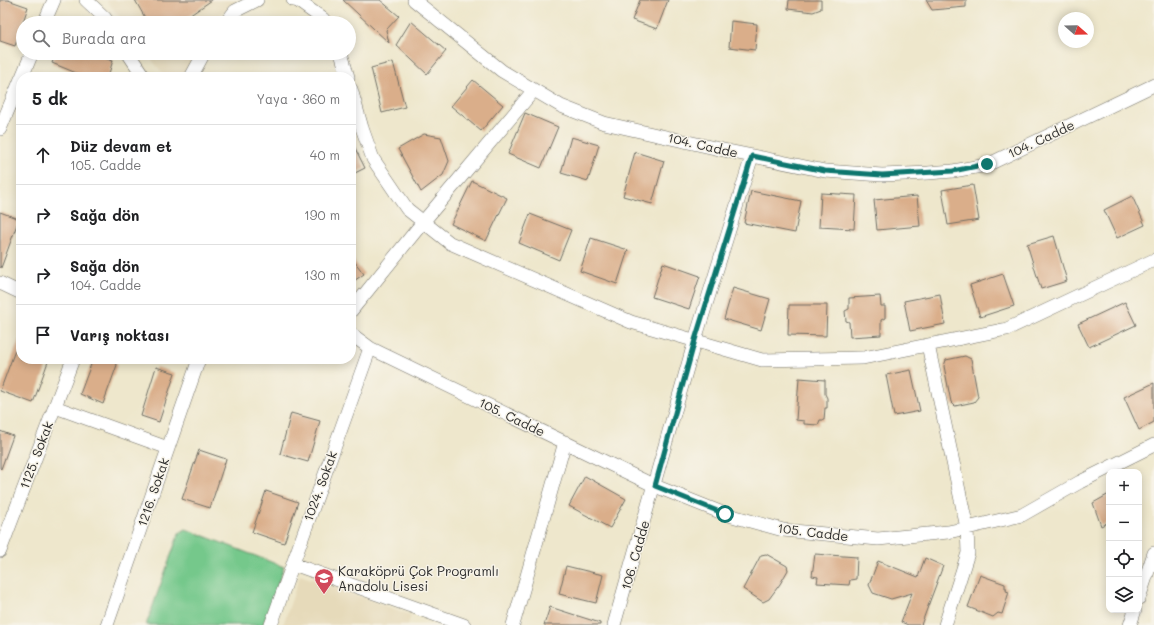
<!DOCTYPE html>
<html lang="tr">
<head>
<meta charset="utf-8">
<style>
	body { margin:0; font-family:Mali,sans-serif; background:#f6f6f6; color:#202124 }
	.controls { position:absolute; right:12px; bottom:12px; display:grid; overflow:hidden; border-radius:8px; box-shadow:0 2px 10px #0003 }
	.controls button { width:36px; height:36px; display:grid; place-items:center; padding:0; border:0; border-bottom:1px solid #e0e0e0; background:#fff; color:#202124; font:20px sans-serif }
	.compass { position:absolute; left:1058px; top:12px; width:36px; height:36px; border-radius:50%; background:#fff; box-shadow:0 2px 10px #0003; rotate:110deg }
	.stop { position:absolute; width:12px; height:12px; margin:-9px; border:3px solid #0f766e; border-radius:50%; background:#fff }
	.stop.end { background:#0f766e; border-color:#fff; box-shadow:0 1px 4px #0008 }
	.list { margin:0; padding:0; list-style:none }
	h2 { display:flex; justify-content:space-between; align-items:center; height:52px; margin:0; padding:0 16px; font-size:17px }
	h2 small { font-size:13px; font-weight:400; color:#757577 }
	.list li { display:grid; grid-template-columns:26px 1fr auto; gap:12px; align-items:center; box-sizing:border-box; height:60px; padding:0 16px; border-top:1px solid #e0e0e0 }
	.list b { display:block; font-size:15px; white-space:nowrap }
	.list p { margin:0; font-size:13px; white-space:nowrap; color:#757577 }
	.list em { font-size:13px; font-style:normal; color:#757577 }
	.icon { flex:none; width:22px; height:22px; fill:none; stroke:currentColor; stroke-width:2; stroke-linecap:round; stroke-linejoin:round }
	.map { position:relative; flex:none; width:1154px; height:625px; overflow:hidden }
	.search { position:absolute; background:#fff; box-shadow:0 2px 10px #0003; left:16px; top:16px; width:340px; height:44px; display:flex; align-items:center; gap:10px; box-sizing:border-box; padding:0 14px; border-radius:22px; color:#757577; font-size:15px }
	.panel { position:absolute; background:#fff; box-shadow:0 2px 10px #0003; left:16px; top:72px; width:340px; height:292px; border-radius:16px }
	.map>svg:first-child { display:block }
</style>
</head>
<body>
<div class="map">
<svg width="1154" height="625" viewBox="0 0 1154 625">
	<rect width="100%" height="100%" fill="#f7f3e8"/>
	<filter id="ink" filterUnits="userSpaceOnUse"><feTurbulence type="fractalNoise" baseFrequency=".025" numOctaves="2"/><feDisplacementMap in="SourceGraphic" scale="8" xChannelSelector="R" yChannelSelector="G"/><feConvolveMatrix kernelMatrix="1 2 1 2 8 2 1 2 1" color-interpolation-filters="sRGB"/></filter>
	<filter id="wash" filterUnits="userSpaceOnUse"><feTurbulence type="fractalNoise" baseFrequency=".012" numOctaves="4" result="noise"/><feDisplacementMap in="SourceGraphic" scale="16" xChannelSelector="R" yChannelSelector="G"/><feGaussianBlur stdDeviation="0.9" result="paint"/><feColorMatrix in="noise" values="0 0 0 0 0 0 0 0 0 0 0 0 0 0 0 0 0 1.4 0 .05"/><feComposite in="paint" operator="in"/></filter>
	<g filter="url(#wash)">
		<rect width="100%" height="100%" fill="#eee7cc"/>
		<path fill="#e6daba" d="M106,0H238L220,15L214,23H124Z
			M146,53H196L183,77H166Z
			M300,575L411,615L408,625H283Z"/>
		<path fill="#74c88b" stroke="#507a5b" d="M186,529L284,567L263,625H146L179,533Z"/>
		<g id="blocks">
			<path fill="#daae8a" d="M0,0H8L28,7L15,46L0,41Z
				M135,0H212L179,23H148Z
				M343,0H380L399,16L386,30L389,43Z
				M640,0H668L657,29L632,20Z
				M789,0H821V9L813,12L788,9Z
				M926,0H966V7L932,10Z
				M411,21L446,51L427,74L396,45Z
				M731,21L757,24L755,50L729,47Z
				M56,53H92L113,60L108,77H86L52,63Z
				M393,62L405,107L382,113L371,68Z
				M473,80L503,105L481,131L451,106Z
				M525,113L558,127L541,168L508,154Z
				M424,134L441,137L449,161L443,175L421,192L398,149Z
				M571,137L599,145L588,181L561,173Z
				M351,140L365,168L351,175Z
				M635,152L664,161L652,204L623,196Z
				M472,181L507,198L486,241L451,224Z
				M973,185L979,220L948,225L942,190Z
				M751,191L801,201L795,233L744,223Z
				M821,193L856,195L854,229L819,227Z
				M917,196L920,226L877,230L874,200Z
				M1132,196L1145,225L1117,238L1104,210Z
				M0,212L19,219L1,268L0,267Z
				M530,214L571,230L559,260L519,243Z
				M1054,236L1067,281L1041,289L1027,244Z
				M591,238L628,250L617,284L580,271Z
				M351,257L364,274L351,283Z
				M663,263L700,276L689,309L652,297Z
				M1003,274L1014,306L980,317L970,285Z
				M733,288L770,299L761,330L724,319Z
				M940,294L945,324L910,331L904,301Z
				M880,296L881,306H885V318L881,320V335L850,337L849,322L846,321L845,311L849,309V298Z
				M1125,302L1136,325L1089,347L1078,324Z
				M789,305H827L826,336L788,335Z
				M20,337H21V359H49L33,403L0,391Z
				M965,356L971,359L978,397L974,402L955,406L951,402L944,366L946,360Z
				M93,359H109L115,361L117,365L103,404L80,394Z
				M156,367L175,373L159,422L141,416Z
				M911,370L920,411L894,416L886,375Z
				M799,378L825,380V394L827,398V408H825L824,420H820L818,425L804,424V421L796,420Z
				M1154,383V422L1139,430L1124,397Z
				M291,413L320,421L308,462L280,454Z
				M0,431L13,436L1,469L0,468Z
				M199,450L226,459L210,508L182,499Z
				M585,476L626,499L610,528L569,506Z
				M266,491L298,502L284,543L252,532Z
				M1109,494V522L1101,526L1093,503Z
				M766,554L787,566L788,570L780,584L769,599L763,602L743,589L761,555Z
				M815,554L857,557L856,579L850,580L849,585L817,583L818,577L812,576Z
				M925,558L943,566L921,625H908L901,622L912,593L891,599L873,593L869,585L878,561L918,577Z
				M566,566L603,575L596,603L559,594Z
				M980,575L1005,584V588H1007L1006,591L1009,592L1002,614L998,613L993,617L968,607Z
				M550,607L600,623V625H544Z"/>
		</g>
	</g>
	<g filter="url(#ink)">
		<use href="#blocks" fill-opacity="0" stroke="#6f6d63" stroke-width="1"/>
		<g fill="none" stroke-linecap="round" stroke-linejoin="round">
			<g stroke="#6f6d63" stroke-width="14">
				<path id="minor" d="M86,0L105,18L108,23
					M293,0L298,1L323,19L325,23
					M414,0L502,71L561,106L604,123L728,151L825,171L882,175L928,173L953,171L987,165L1154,85
					M44,23L54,0
					M226,23L235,11L257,0
					M128,53L144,77
					M341,53L348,77
					M22,77L32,53
					M191,77L204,53
					M351,89L362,128L373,159L407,209L450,243L631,322L762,360L863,358L1007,329L1154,260
					M0,129L21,79
					M0,283L21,293
					M351,311L423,222L534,90
					M351,334L370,348L655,486L725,514L783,530L878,539L948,532L967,528L1022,515L1080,482L1154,445
					M928,345L967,528L968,553L945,625
					M55,407L168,448
					M0,551L73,359
					M293,564L464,625
					M1139,598L1154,553
					M107,625L199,359
					M271,625L370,348
					M513,625L565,442
					M614,625L695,340L752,156
					M1130,625L1135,610"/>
			</g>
			<use href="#minor" stroke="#fff" stroke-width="13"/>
		</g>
	</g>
	<g fill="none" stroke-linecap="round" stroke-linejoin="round" filter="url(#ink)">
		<path stroke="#0f766e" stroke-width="5" d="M725,514L655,486L695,340L752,156L825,171L882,175L953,171L987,164"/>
	</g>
	<defs>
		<g id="school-pin" transform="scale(1)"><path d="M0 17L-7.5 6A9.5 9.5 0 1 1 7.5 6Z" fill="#d1495b" stroke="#f7f3e8"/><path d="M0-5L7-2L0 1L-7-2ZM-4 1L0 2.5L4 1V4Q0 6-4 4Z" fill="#fff"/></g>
	</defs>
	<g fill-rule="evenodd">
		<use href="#school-pin" x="324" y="578"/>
	</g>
	<g text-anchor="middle" stroke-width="3" stroke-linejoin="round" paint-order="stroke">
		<g font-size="13" fill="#2b2b2b" stroke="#f7f3e8">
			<text transform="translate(1041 139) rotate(-25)" y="5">104. Cadde</text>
			<text transform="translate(703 145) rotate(13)" y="5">104. Cadde</text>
			<text transform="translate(512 417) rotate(26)" y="5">105. Cadde</text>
			<text transform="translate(36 455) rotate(-69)" y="5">1125. Sokak</text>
			<text transform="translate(320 486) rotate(-70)" y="5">1024. Sokak</text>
			<text transform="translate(153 492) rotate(-71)" y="5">1216. Sokak</text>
			<text transform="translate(813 532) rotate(7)" y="5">105. Cadde</text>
			<text transform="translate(635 555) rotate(-74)" y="5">106. Cadde</text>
		</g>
		<g font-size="13" fill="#2b2b2b" stroke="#f7f3e8" text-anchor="start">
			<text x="338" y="576">Karaköprü Çok Programlı<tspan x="338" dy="15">Anadolu Lisesi</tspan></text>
		</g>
	</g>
</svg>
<div class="controls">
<button>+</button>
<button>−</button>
<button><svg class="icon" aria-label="locate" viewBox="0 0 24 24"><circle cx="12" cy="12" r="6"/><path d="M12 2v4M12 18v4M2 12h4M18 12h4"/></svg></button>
<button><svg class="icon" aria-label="layers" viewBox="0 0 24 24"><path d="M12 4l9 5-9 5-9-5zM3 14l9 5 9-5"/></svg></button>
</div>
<svg class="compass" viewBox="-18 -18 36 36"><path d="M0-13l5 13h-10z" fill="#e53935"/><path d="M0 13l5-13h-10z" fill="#757577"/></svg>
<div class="stop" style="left:725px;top:514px"></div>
<div class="stop end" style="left:987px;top:164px"></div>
<div class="search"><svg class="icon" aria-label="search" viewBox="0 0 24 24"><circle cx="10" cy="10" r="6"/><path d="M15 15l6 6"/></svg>Burada ara</div>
<section class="panel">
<h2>5 dk<small>Yaya · 360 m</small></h2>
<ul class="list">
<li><svg class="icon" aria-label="ahead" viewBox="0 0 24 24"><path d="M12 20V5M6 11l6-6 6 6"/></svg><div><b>Düz devam et</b><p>105. Cadde</p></div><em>40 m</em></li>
<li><svg class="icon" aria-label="right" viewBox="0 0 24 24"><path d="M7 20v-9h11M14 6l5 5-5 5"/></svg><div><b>Sağa dön</b></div><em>190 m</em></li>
<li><svg class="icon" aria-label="right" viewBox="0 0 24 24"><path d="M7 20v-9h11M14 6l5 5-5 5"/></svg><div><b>Sağa dön</b><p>104. Cadde</p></div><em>130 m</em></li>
<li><svg class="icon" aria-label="arrive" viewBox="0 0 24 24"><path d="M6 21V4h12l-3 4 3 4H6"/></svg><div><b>Varış noktası</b></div></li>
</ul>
</section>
</div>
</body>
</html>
